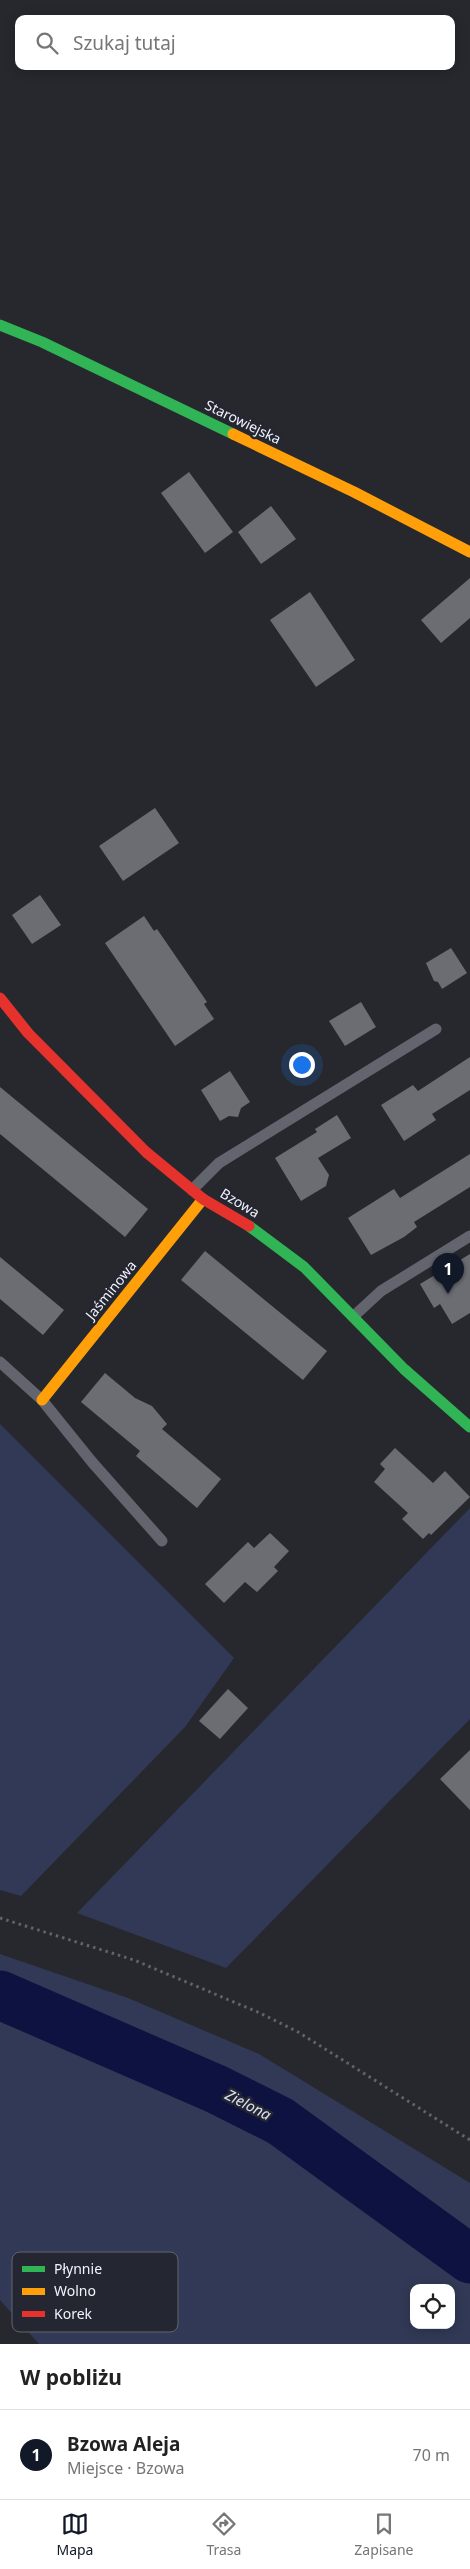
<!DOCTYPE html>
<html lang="pl">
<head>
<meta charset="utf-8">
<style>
	body { margin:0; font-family:"Noto Sans",sans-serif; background:#f2f2f2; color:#222 }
	.controls { position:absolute; right:15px; bottom:15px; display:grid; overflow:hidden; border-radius:10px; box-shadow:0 2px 12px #0003 }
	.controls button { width:45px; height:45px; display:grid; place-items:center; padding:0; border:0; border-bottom:1px solid #e0e0e0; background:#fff; color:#222; font:25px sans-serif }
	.you { position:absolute; left:301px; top:1064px; width:18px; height:18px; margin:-12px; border:4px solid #fff; border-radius:50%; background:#1a73e8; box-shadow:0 0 0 8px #1a73e833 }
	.badge { display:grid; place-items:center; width:32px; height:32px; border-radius:50%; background:#111827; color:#fff; font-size:16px; font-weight:700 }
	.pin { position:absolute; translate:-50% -41px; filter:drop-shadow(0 1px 2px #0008) }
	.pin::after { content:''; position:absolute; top:26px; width:18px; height:15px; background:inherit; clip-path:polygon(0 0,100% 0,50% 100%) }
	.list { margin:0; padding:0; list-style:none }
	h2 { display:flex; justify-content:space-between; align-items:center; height:65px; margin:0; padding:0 20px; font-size:21px }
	h2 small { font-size:16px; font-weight:400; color:#767676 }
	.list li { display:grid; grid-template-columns:32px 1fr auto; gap:15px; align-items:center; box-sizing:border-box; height:90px; padding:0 20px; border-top:1px solid #e0e0e0 }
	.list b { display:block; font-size:19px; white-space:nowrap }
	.list p { margin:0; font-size:16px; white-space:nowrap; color:#767676 }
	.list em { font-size:16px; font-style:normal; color:#767676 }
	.icon { flex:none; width:28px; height:28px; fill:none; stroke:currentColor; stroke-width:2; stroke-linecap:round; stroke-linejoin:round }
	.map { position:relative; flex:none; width:470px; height:2344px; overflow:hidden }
	.search { position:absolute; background:#fff; box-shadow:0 2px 12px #0003; left:15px; right:15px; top:15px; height:55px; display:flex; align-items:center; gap:12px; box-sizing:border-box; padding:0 18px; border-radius:10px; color:#767676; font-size:19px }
	.sheet { height:155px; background:#fff }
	nav { display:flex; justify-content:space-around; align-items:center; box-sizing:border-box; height:70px; border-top:1px solid #e0e0e0; background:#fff; font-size:14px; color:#767676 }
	nav a { display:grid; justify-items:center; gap:2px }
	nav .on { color:#111827 }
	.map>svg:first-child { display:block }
</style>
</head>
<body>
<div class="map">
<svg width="470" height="2344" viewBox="0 0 470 2344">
	<rect width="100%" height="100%" fill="#27282e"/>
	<path fill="#313956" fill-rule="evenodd" d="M0,1424L234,1658L185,1727L21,1896L0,1890Z
		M470,1508V1719L226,1968L77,1913Z
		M0,1954L128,1998L259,2054L470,2183V2344H39L0,2300ZM414,2288H451V2325H414Z"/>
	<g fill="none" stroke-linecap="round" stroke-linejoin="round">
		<path stroke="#0e1240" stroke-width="49" d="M0,1995L216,2089L280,2121L470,2259"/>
	</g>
	<path fill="#6c6d72" d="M189,472L233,532L205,553L161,493Z
		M271,506L296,539L261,564L238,532Z
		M470,578V618L441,643L421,620Z
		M310,592L355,660L316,687L270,620Z
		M155,808L179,843L123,881L99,846Z
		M40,895L61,925L32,944L12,915Z
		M144,916L154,931L157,929L192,980L207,1002L204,1004L214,1019L175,1046L105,943Z
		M451,948L467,973L442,989L438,982L434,981L426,963Z
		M361,1002L376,1027L345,1046L329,1021Z
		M470,1057V1090L432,1114L436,1120L404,1141L381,1105L413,1085L418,1091Z
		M230,1071L250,1102L241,1108L238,1117L229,1116L220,1121L201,1090Z
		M0,1087L148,1209L125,1237L0,1134Z
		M337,1115L351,1138L318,1158L329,1175L326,1186L301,1201L275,1158L317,1132L315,1129Z
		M470,1154V1187L414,1222L417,1227L404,1237L371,1255L348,1218L394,1189L400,1198Z
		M205,1251L327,1351L303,1380L181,1280Z
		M470,1254V1313L452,1324L440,1304L434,1308L420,1284Z
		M0,1257L64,1310L43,1335L0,1299Z
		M105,1373L135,1398L152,1406L167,1424L162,1429L221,1479L197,1508L136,1456L140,1451L81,1402Z
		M395,1448L433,1483L445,1471L470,1497L431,1535L429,1533L423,1539L402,1519L408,1513L374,1482L385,1469L380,1464Z
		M270,1533L289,1551L274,1567L278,1571L257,1592L245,1582L224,1603L205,1584L248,1542L254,1548Z
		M228,1689L248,1708L220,1739L199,1721Z
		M470,1750V1810L440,1779Z"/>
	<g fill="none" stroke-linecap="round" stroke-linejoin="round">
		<path stroke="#61636a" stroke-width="3" stroke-dasharray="2.5 4" stroke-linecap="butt" d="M0,1918L134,1960L260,2013L298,2032L470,2140"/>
		<path stroke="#63656e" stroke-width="11" d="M192,1190L219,1163L436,1029
			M354,1316L381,1291L470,1236
			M0,1362L42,1400L92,1462L162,1541"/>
		<path stroke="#30b455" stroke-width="11" d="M0,325L42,342L233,434
			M249,1226L304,1267L404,1369L470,1427"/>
		<path stroke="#ff9f0a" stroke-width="11" d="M233,434L354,492L470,552
			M42,1400L203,1199"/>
		<path stroke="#e5322d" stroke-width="11" d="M0,998L28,1033L146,1152L203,1199L249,1226"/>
	</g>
	<g text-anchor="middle" stroke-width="5" stroke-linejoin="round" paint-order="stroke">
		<g font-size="14" fill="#f2f4fb" stroke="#242631">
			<text transform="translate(243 422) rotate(26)" y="5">Starowiejska</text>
			<text transform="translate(240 1203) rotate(31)" y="5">Bzowa</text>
			<text transform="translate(111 1290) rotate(-51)" y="5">Jaśminowa</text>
		</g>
		<g font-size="15" font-style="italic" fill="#dce2f3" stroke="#242631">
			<text transform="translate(248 2105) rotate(27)" y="5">Zielona</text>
		</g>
	</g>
	<rect x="12" y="2252" width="166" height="80" rx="8" fill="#242631" stroke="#62646e" stroke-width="1"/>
	<rect x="22" y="2266" width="23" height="6" fill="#30b455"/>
	<rect x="22" y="2288" width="23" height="7" fill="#ff9f0a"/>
	<rect x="22" y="2311" width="23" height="6" fill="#e5322d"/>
	<g font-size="14" fill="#f2f4fb">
		<text x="54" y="2274">Płynnie</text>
		<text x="54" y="2296">Wolno</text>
		<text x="54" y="2319">Korek</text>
	</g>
</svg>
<div class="controls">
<button><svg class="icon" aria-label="locate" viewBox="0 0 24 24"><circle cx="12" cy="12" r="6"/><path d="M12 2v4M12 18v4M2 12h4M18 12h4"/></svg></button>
</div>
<div class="you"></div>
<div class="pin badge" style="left:448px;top:1294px">1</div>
<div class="search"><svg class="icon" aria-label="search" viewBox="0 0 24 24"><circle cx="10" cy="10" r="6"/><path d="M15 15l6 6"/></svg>Szukaj tutaj</div>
</div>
<section class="sheet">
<h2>W pobliżu<small></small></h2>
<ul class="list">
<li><span class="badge">1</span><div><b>Bzowa Aleja</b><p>Miejsce · Bzowa</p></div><em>70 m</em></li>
</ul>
</section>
<nav>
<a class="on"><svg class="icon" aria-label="map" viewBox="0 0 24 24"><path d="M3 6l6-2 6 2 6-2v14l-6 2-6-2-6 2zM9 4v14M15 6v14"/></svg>Mapa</a>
<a><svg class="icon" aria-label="directions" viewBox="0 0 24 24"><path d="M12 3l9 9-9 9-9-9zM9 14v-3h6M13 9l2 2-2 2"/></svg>Trasa</a>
<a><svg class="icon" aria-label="saved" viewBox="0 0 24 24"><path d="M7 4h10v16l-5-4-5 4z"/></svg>Zapisane</a>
</nav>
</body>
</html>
